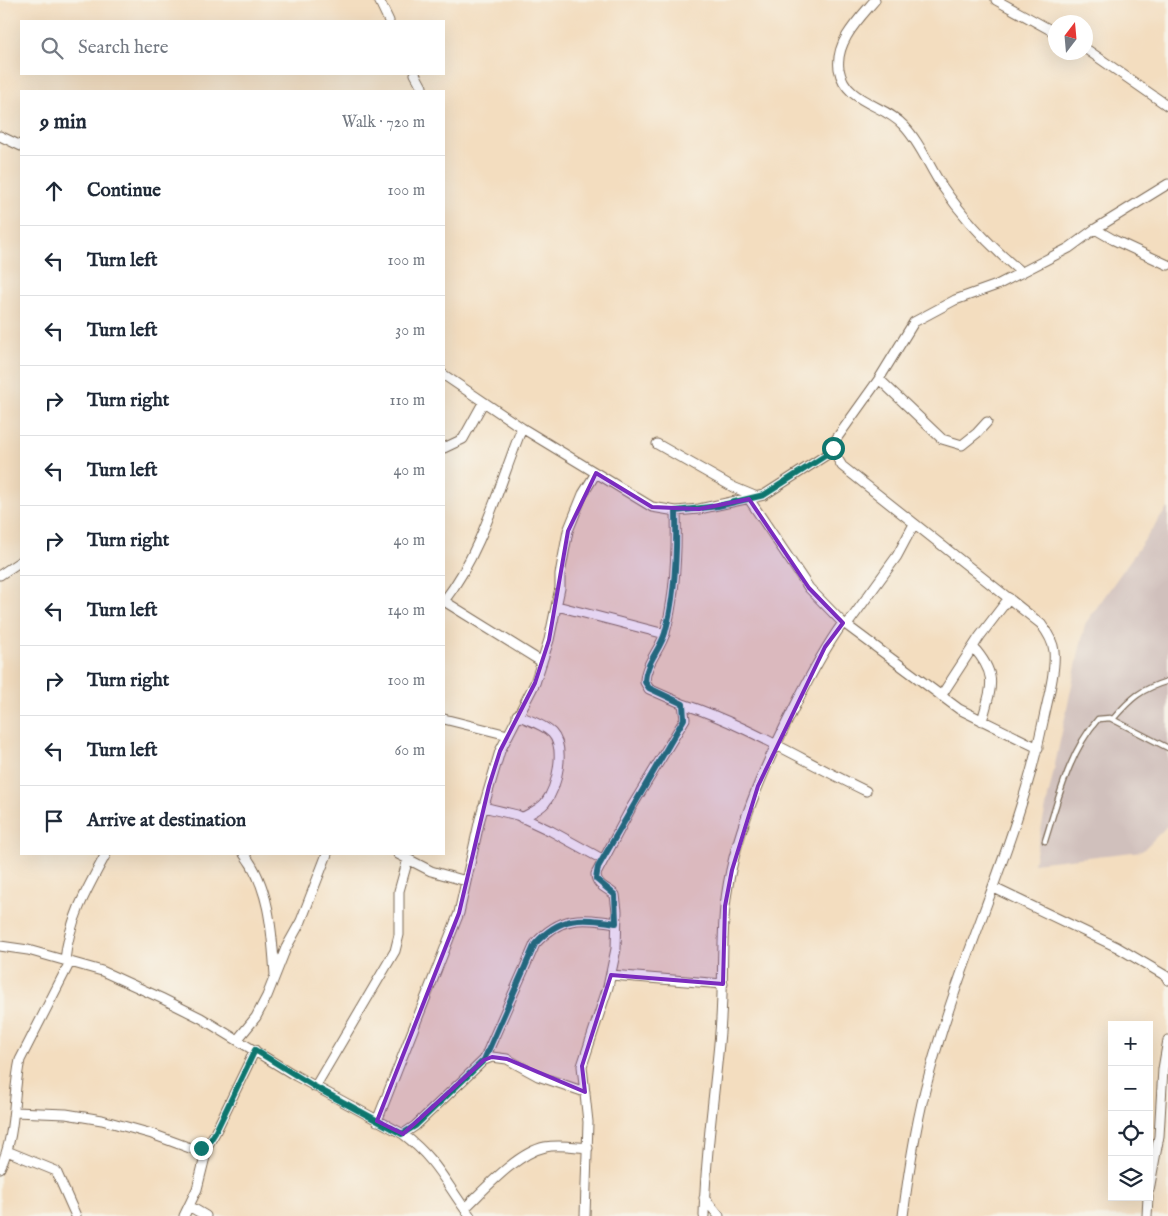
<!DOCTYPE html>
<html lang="en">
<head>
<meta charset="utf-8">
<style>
	body { margin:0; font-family:"IM FELL English",serif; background:#f2f2f3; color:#1f2937 }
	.controls { position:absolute; right:15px; bottom:15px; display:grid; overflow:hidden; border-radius:0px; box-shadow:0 5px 20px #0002 }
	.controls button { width:45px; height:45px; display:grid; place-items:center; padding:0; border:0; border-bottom:1px solid #e0e1e3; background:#fff; color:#1f2937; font:25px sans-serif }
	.compass { position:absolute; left:1048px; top:15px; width:45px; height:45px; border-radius:50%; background:#fff; box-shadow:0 5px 20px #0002; rotate:16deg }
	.stop { position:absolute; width:15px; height:15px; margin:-11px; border:4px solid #0f766e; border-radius:50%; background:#fff }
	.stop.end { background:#0f766e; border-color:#fff; box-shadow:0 1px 5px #0008 }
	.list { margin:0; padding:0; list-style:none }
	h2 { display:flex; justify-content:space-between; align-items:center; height:65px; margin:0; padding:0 20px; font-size:21px }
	h2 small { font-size:16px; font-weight:400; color:#747a83 }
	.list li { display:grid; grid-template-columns:32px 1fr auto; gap:15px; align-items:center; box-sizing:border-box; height:70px; padding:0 20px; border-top:1px solid #e0e1e3 }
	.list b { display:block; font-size:19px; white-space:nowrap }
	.list em { font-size:16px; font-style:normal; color:#747a83 }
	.icon { flex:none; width:28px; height:28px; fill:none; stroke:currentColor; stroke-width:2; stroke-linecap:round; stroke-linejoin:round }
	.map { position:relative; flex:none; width:1168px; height:1216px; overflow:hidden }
	.search { position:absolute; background:#fff; box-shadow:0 5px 20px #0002; left:20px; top:20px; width:425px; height:55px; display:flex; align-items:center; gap:12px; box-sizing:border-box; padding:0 18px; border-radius:0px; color:#747a83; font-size:19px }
	.panel { position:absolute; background:#fff; box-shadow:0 5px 20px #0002; left:20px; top:90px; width:425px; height:765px; border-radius:0px }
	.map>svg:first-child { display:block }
</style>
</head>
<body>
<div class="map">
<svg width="1168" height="1216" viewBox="0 0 1168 1216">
	<rect width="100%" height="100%" fill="#f7f3e8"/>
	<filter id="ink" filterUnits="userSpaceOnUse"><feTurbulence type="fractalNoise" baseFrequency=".02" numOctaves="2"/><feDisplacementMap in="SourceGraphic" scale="10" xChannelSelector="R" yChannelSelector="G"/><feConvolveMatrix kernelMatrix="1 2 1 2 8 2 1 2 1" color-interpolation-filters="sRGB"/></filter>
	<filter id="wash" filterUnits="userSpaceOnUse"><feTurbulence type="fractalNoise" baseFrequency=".0096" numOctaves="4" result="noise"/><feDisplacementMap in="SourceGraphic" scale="20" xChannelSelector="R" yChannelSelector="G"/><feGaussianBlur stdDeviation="1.12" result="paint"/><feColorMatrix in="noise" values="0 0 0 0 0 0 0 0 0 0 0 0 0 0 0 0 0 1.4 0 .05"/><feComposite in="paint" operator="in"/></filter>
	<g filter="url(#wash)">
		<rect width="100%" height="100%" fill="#f3ddbf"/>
		<path fill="#d0c0bc" d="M1168,507V825L1142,851L1034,863L1085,624Z"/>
	</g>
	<g filter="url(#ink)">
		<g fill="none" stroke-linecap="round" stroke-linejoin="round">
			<g stroke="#7b6956" stroke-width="7">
				<path id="service" d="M1113,719C1131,698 1141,689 1168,681
					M1045,841C1058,800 1069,752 1098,719L1110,718L1168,748"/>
			</g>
			<g stroke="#7b6956" stroke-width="11">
				<path id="minor" d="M379,0L389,21
					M875,0C859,19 835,42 839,69C845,103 884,104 903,125C920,142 929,167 942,186C965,220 991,247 1022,273
					M996,0L1056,33
					M1086,49L1168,106
					M415,74L422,87
					M0,136L21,146
					M1095,229L1114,240L1168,265
					M444,375L522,428L652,507L676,511L699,509L764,495L834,450
					M879,379L942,439L962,445L977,433L987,422
					M522,428C499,485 482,552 444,601L542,662
					M657,444L733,487L757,497
					M444,448L463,439L483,403
					M749,499L809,588L841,621L959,709L1038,748
					M0,575L21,561
					M557,606L665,634
					M847,625L897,556L914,524
					M973,647C999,676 991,687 982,721
					M941,696L980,636L1009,598
					M683,704C747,725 805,762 866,791
					M517,715C528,720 543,724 552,733C566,748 557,788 545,803C539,810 530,813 522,818
					M444,719L508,735
					M483,807L517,815L551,831L602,859
					M244,854C270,887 272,933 275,975
					M398,854L431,871L466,881
					M994,888L1117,947L1166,976L1168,980
					M0,946L28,950L102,971L161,998L201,1018L296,1076L403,1134C438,1161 445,1183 470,1216
					M65,960C69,920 87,889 106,854
					M611,975L723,984
					M238,1039L256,1017L267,996L286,948L301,921L327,854
					M484,1060L535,944C561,915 581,918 616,923
					M315,1087L395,951L399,935V891L408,859
					M14,1112L66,1114L102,1120L152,1134L190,1148H201L208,1145L215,1133L255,1050
					M377,1121L459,913L480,819L500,751L535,683L549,640L560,588V574L568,531L583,494L596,473
					M403,1134L415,1126L484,1060L492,1057L507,1059L538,1076L585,1092
					M7,1151L56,1171L76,1216
					M0,1168C17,1134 12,1096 20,1060L70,962
					M1149,1190L1159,1136L1163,1069L1168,1040
					M704,1198L719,1216
					M189,1206L206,1216
					M465,1208C485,1189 517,1153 545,1147C559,1144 574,1147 588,1148
					M184,1216L197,1189L208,1145
					M585,1216L588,1122L582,1066L608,987L616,949L617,911L615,895C608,888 596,886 596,874L631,808L685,719L683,704L649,689L645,682C645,664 660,650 665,633C676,594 677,551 676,511
					M704,1216C705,1154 715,1093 720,1032C724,990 721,948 725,907C732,838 765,765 796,704C810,676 824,649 843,623
					M903,1216C909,1168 916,1121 929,1075C961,955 1018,843 1043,722C1047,702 1056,671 1054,651C1053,641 1047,632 1041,624L842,466L836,456L834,442L879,379L914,322L955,300L997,285L1069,248L1095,229L1168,184
					M1147,1216L1148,1197"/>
			</g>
			<use href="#service" stroke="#fff" stroke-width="4.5"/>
			<use href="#minor" stroke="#fff" stroke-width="9"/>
		</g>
	</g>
	<g fill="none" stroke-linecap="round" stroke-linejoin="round" filter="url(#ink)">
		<path stroke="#0f766e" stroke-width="6" d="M201,1148L208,1144L215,1133L255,1050L315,1087L402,1134L415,1126L484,1060L535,944C561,915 581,918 616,923L615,895L596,879L598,867L684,719L683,704L649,688L645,682C645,664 660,650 665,633C676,594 677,551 676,511L718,506L764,495L834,450L833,448"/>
	</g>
	<path fill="#7b2cbf" fill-opacity="0.2" stroke="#7b2cbf" stroke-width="4" stroke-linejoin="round" d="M596,473L652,507L699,509L749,499L809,588L843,623L825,647L758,786L732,870L725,906L723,984L611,975L582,1066L585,1092L507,1059L492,1057L484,1060L403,1134L377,1121L459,913L489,786L500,751L535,683L549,640L568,531Z"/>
</svg>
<div class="controls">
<button>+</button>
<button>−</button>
<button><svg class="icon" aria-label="locate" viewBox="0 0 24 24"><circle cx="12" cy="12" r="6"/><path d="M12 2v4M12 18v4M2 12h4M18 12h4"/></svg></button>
<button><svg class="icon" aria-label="layers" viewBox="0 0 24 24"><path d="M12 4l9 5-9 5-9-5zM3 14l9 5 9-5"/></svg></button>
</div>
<svg class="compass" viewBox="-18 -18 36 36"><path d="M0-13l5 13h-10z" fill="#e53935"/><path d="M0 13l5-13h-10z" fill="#747a83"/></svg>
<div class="stop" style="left:833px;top:448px"></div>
<div class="stop end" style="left:201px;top:1148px"></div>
<div class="search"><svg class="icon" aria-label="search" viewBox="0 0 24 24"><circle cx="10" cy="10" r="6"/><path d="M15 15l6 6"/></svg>Search here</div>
<section class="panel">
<h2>9 min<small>Walk · 720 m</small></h2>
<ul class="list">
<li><svg class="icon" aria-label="ahead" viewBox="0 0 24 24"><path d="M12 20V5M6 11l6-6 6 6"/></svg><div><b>Continue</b></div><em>100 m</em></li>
<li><svg class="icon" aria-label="left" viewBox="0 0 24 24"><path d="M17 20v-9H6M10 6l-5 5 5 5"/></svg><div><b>Turn left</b></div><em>100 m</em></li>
<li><svg class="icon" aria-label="left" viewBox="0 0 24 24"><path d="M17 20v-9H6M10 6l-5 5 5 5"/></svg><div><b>Turn left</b></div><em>30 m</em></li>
<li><svg class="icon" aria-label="right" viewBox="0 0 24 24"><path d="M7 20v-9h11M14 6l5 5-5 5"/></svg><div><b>Turn right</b></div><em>110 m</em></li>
<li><svg class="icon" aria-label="left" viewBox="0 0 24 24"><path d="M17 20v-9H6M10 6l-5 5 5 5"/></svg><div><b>Turn left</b></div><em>40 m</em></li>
<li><svg class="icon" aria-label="right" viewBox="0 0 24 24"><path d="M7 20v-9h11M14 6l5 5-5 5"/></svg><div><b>Turn right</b></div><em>40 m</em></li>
<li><svg class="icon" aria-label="left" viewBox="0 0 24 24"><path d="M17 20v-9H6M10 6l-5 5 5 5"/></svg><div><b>Turn left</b></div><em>140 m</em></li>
<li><svg class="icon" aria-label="right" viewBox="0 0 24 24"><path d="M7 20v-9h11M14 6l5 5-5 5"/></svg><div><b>Turn right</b></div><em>100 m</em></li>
<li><svg class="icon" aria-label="left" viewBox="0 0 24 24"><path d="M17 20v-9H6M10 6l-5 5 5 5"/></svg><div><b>Turn left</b></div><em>60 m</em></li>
<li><svg class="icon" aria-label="arrive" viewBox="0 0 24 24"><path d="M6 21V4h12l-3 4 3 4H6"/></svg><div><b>Arrive at destination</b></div></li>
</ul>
</section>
</div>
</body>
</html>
